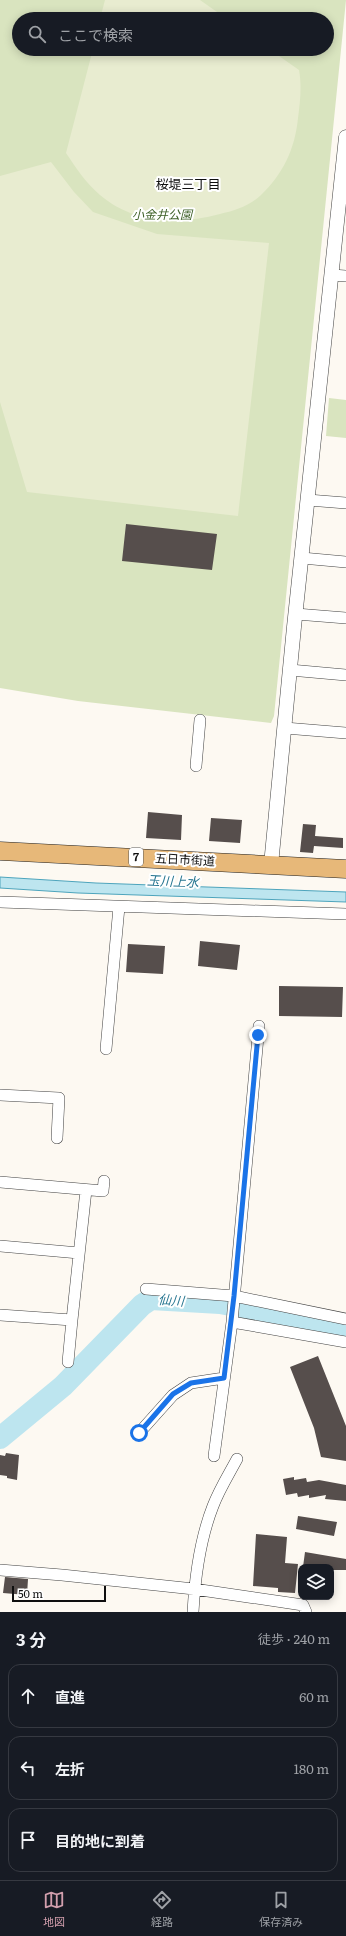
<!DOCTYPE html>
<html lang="ja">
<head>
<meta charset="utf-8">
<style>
	body { margin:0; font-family:Literata,"Noto Sans JP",serif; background:#20242c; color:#f1f3f6 }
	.controls { position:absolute; right:12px; bottom:12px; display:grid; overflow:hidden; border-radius:8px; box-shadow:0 2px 10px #0003 }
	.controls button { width:36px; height:36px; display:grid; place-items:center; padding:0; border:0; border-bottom:1px solid #363941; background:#171b24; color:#f1f3f6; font:20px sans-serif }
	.scale { position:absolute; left:12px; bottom:10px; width:94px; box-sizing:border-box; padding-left:4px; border:2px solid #0f0f0f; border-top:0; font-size:11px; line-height:14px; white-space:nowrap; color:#0f0f0f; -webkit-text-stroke:3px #fff; paint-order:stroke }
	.stop { position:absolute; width:12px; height:12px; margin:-9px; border:3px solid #1a73e8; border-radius:50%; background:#fff }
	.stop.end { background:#1a73e8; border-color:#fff; box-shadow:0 1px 4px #0008 }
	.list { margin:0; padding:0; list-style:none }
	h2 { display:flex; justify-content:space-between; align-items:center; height:52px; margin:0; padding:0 16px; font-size:17px }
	h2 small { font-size:13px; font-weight:400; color:#9ea1a6 }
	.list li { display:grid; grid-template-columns:26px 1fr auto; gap:12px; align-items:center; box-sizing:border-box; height:64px; margin:0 8px 8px; padding:0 8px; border:1px solid #363941; border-radius:12px }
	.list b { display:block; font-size:15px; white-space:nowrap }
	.list em { font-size:13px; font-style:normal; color:#9ea1a6 }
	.icon { flex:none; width:22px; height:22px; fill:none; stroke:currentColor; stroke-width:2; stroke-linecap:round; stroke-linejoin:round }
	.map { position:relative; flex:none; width:346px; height:1612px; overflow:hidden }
	.search { position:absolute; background:#171b24; box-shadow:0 2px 10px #0003; left:12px; right:12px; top:12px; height:44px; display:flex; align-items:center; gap:10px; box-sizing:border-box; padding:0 14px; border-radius:22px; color:#9ea1a6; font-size:15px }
	.sheet { height:268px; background:#171b24 }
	nav { display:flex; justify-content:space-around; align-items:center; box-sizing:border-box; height:56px; border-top:1px solid #363941; background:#171b24; font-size:11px; color:#9ea1a6 }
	nav a { display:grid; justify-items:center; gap:2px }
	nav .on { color:#d29fad }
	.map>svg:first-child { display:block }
</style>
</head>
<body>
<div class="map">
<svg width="346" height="1612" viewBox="0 0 346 1612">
	<rect width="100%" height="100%" fill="#fdf9f2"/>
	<path fill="#d9e4bf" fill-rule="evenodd" d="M0,0H346L274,716L271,723L78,701L0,688ZM19,19H327V49H19Z
		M329,398L346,400V438L326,436Z"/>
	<path fill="#e8ecd0" d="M105,0H200L227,19H100Z
		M93,49H269L299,70C302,86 300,103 298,118C295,149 283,174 261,195C250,206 234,211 220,214C179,225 134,224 100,195C86,183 76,168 66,153Z
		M51,162L74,192L93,212L157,234L269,243L238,516L27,492L0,402V176Z"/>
	<path fill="#bde5ef" stroke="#4da4bc" d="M0,877L96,883L346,892V902L78,893L0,888Z"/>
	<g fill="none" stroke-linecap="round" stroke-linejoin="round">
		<path stroke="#bde5ef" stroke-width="22" d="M0,1438L63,1386L142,1305L151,1299L220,1303L346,1327"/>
	</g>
	<path fill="#564e4c" d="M126,524L217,534L212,570L122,561Z
		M148,812L182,815L181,840L146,838Z
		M211,818L242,820L240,843L209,841Z
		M303,824L316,825L315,836L343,838V848L314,846L313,853L300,852Z
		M200,941L240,945L237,970L198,966Z
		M128,944L165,946L163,974L126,972Z
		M279,986L343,987L342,1017L279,1016Z
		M318,1356L346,1426V1461L321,1457L314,1428L290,1367Z
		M6,1453L19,1455L17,1480L7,1478V1476L0,1475V1455L5,1456Z
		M294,1477V1480L306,1478L307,1482L319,1480L346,1485V1501L325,1499L326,1495L309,1498V1495L298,1497L297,1493L286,1495L283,1479Z
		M298,1516L337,1522L334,1536L296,1529Z
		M256,1534L287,1537L285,1563L298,1564L295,1593L278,1592V1588L253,1586Z
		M305,1552L346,1559V1570H331V1567H303Z
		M5,1577L28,1579L27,1595L3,1593Z"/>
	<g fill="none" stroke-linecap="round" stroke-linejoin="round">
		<g stroke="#424242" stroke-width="12">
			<path id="minor" d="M332,275L346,276
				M308,500L346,503
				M302,558L346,562
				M296,614L346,618
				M290,670L346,675
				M285,728L346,733
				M196,766L200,720
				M0,902L346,914
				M106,1049L119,907
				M0,1095L59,1098L57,1138
				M0,1182L103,1191L104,1181
				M0,1246L79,1253
				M146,1289L234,1296L346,1319
				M0,1315L72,1320L86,1190
				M232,1322L346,1342
				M68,1362L72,1320
				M139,1433L173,1395L191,1383L224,1378
				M214,1456L232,1322L259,1026
				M0,1570L62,1575L194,1589L303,1605L306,1612
				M193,1612C195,1577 200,1539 213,1506C219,1490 229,1474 237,1459"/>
		</g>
		<g stroke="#424242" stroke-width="15">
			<path id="tertiary" d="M271,865L294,627L346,137"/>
		</g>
		<g stroke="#202020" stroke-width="19">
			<path id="primary" d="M0,851L346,869"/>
		</g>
		<use href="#minor" stroke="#fff" stroke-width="11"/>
		<use href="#tertiary" stroke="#fff" stroke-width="14"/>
		<use href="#primary" stroke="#e7b879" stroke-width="18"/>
	</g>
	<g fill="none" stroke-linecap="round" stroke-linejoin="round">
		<path stroke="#1a73e8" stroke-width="5" d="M139,1433L173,1394L191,1383L224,1378L234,1296L258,1035"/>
	</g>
	<g text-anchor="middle" stroke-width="4" stroke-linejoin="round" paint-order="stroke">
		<rect fill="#fff" stroke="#575757" stroke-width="1" x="129" y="848" width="14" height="18" rx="3"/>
		<g font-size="11" font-weight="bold" fill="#0f0f0f">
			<text x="136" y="861">7</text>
		</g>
		<g font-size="12" font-style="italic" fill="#3d5f27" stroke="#fff">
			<text x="162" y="219">小金井公園</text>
		</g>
		<g font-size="12" fill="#0f0f0f" stroke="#fff">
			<text transform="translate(185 860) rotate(3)" y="4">五日市街道</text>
		</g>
		<g font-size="13" fill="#0f0f0f" stroke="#fff">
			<text x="188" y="189">桜堤三丁目</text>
		</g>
		<g font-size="13" font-style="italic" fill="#277691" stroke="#fff">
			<text transform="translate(173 881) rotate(2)" y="5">玉川上水</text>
			<text transform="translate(171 1300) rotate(4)" y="5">仙川</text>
		</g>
	</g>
</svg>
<div class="controls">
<button><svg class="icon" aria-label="layers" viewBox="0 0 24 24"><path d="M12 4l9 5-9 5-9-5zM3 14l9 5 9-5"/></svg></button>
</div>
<div class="scale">50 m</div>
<div class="stop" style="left:139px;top:1433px"></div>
<div class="stop end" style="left:258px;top:1035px"></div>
<div class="search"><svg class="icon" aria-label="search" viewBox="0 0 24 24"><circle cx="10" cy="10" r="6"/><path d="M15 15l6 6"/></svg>ここで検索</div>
</div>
<section class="sheet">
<h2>3 分<small>徒歩 · 240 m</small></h2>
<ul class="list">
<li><svg class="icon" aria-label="ahead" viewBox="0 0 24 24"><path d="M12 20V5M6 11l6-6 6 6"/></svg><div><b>直進</b></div><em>60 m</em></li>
<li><svg class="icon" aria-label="left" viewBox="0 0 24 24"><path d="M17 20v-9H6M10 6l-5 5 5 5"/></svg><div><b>左折</b></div><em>180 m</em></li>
<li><svg class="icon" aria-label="arrive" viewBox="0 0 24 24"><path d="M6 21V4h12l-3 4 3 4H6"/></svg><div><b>目的地に到着</b></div></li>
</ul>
</section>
<nav>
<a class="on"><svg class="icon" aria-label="map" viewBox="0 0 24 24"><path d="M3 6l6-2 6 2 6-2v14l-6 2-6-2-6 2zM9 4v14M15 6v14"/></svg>地図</a>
<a><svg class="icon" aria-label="directions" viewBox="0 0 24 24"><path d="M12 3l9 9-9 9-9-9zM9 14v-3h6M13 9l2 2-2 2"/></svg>経路</a>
<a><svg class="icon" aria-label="saved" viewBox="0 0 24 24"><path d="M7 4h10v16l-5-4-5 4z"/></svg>保存済み</a>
</nav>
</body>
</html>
